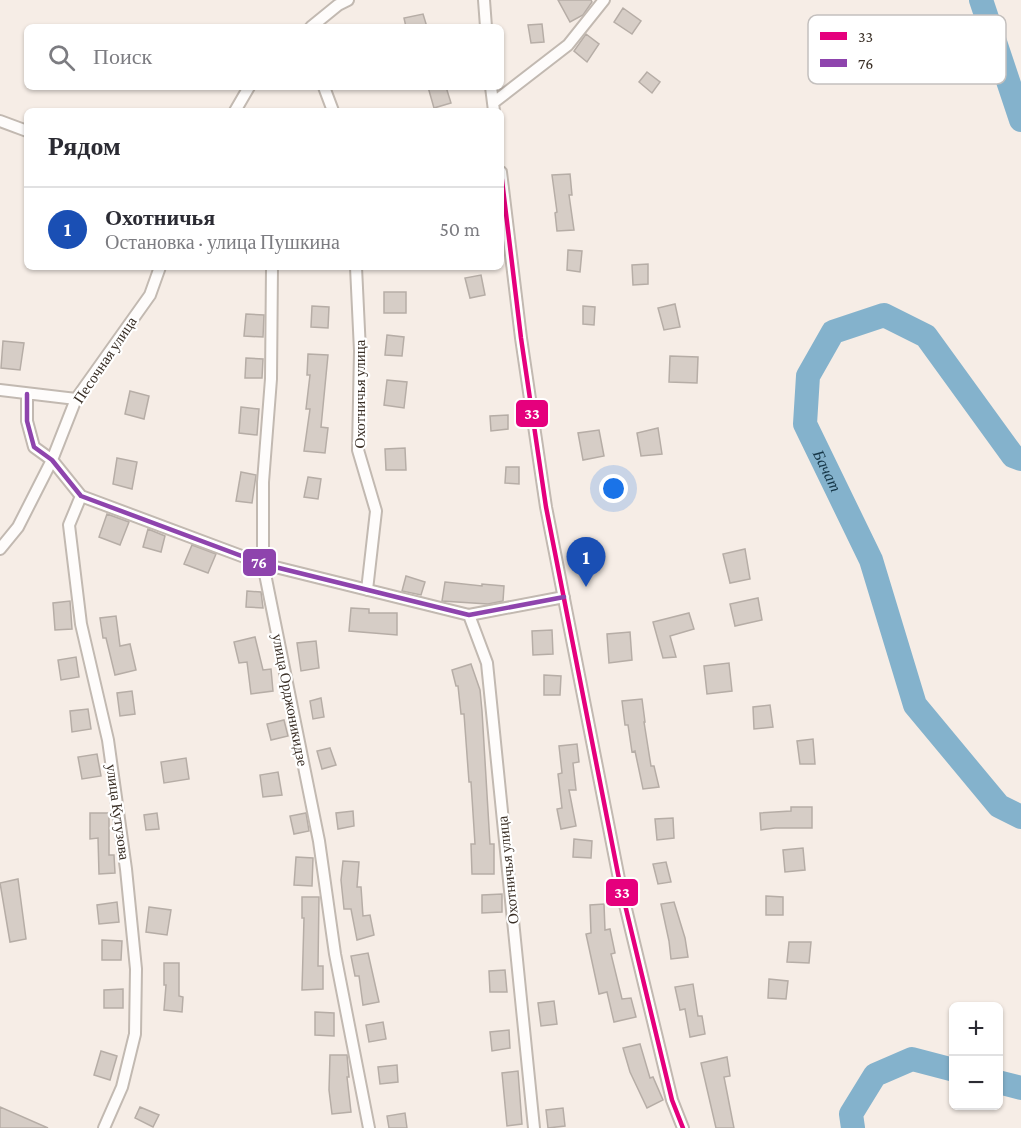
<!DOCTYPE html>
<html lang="ru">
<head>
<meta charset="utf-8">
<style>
	body { margin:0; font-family:"Crimson Pro",serif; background:#f2f2f3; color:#2b2b33 }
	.controls { position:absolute; right:18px; bottom:18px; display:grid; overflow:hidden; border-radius:9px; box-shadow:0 2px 4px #0004 }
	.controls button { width:54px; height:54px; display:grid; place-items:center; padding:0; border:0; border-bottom:2px solid #e1e1e2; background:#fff; color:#2b2b33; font:30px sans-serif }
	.you { position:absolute; left:614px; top:489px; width:21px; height:21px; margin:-15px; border:4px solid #fff; border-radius:50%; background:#1a73e8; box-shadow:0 0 0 9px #1a73e833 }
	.badge { display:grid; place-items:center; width:39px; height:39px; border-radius:50%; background:#ea580c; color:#fff; font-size:20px; font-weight:700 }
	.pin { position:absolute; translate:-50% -50px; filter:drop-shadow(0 2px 3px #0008) }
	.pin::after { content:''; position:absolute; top:32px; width:21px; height:18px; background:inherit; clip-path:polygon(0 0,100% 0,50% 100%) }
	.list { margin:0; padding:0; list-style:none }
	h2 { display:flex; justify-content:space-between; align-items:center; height:78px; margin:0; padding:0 24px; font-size:26px }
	h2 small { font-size:20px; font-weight:400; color:#7c7c81 }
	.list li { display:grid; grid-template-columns:39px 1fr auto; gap:18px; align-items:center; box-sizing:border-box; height:84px; padding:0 24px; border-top:2px solid #e1e1e2 }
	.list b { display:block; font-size:22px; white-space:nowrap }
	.list p { margin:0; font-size:20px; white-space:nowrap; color:#7c7c81 }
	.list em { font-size:20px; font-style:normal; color:#7c7c81 }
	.icon { flex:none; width:33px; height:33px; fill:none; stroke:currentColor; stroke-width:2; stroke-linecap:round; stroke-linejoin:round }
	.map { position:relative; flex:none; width:1021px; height:1128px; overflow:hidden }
	.search { position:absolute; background:#fff; box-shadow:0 2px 4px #0004; left:24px; top:24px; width:480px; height:66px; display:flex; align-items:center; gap:15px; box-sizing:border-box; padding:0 21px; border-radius:9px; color:#7c7c81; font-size:22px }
	.panel { position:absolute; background:#fff; box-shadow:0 2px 4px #0004; left:24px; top:108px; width:480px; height:162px; border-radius:9px }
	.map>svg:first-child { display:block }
</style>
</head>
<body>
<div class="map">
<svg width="1021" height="1128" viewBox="0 0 1021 1128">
	<rect width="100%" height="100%" fill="#f6ede6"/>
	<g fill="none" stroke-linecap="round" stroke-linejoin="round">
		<g stroke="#84b2cc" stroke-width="24">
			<path d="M981,0L1021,120"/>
			<path id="s1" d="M1021,459L1013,456L926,336L884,315L833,332L808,376L805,424L871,560L915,705L999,806L1021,817"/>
			<path d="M998,1082L1021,1088"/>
			<path d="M853,1128L851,1114L875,1075L912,1059L954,1070"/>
		</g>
	</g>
	<path fill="#d6cdc6" stroke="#b6ada6" stroke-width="1.5" d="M558,0H591L592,2L583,15L570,22Z
		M623,8L641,21L632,34L614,22Z
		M423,14L427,27H406L404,18Z
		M542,24L544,42L531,43L528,25Z
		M586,34L599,44L587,62L574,51Z
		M647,72L660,82L652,93L639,82Z
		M428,87H446L451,103L434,108Z
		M570,174L572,195H569L574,230L557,231L555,213L557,212L552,175Z
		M568,250L582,251L580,272L567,270Z
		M648,264V284L633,285L632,265Z
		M481,275L485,295L470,298L465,278Z
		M384,292H406V313H384Z
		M675,304L680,327L664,330L658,308Z
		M312,306L329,307L328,328L311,327Z
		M583,306L595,307L594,325L583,324Z
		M246,314L264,315L263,337L244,336Z
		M387,335L404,337L402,356L385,355Z
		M3,341L24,343L20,370L1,368Z
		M308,354L328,355L321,427L328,428L325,453L304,451L310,409H306L310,375H307Z
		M670,356L698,357L697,383L669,382Z
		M246,358L263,359L262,378H245Z
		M387,380L407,382L404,408L384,405Z
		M130,391L149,396L144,419L125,414Z
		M241,407L259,409L257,435L239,433Z
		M508,415V429L491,431L490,416Z
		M658,428L662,454L641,456L637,433Z
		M599,430L604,456L583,460L578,433Z
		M405,448L406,470H386L385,449Z
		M117,458L137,462L132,489L113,484Z
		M506,467H519V484L505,483Z
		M241,472L256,475L252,503L236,501Z
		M308,477L321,479L318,499L304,497Z
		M107,514L129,522L120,545L99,537Z
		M148,529L165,536L161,552L143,547Z
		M192,545L216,554L208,573L184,564Z
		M745,549L750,579L730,583L723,554Z
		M406,576L425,582L421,595L402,591Z
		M445,582L482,586V584L504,586L503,601L488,604L442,601Z
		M247,591L261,592L263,608L246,607Z
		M758,598L762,620L735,626L730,604Z
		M70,601L72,629L55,630L53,603Z
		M351,608L369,609V613H397V635L349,631Z
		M689,613L694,629L670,636L676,657L663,658L653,622Z
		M116,616L120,646L130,644L136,670L115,675L106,638H103L100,618Z
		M552,630L553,654L533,655L532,631Z
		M630,632L632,660L609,663L607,634Z
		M255,637L263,670L271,669L273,691L251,694L247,662L239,663L234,642Z
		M316,641L319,668L301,671L297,643Z
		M76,657L79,677L61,680L58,660Z
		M729,663L732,691L707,694L704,666Z
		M471,664L480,690L482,711L490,844H494V874H472L471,844H475L471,782H469L464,714H461L458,686H456L452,670Z
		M544,675L561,676L560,695H544Z
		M132,691L135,714L120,716L117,693Z
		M321,698L324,717L313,719L310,701Z
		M642,699L645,722H644L651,766H654L659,787L643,789L635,751L632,752L628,725H625L622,701Z
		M770,705L773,727L754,729L753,707Z
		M88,709L91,729L72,732L70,711Z
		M284,720L288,736L271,740L267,724Z
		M813,739L815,764H800L797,741Z
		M577,744L579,762L573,763L576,790H569L576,826L561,829L557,809L562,808L558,774L562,773L559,746Z
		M330,748L336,765L322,769L317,751Z
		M97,754L101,776L82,779L78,757Z
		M186,758L189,779L164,783L161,762Z
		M278,772L282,795L263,797L260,775Z
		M791,807H812V828H775L761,830L760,813L791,811Z
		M353,811L354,826L338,829L336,813Z
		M90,813H109V855H114L115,873L99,874L98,838L90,839Z
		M157,813L159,829L146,830L144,815Z
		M306,813L309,831L294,834L290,816Z
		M673,818L674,838L657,840L655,819Z
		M574,839L592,841L591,858L573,857Z
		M803,848L805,870L785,872L783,850Z
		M296,857L313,858L312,886L294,885Z
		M343,861L359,862L357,887H361L363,916L370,915L374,935L357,940L351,909H344L341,880Z
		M666,862L671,882L658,884L653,864Z
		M18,879L26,939L10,942L0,883Z
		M502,894V912L482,913V895Z
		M766,896L783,897V915H766Z
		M302,897H319L318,966H323V989L302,990L304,918H302Z
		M117,902L119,922L99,924L97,905Z
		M674,902L685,938L688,957L671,959L669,941L661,904Z
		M604,904L605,930L610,929L615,953L611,954L622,999L631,998L636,1017L614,1022L607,992L599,994L586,934L591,933L590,905Z
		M149,907L171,910L167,935L146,932Z
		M102,940L122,941L121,960H102Z
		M789,942H811L809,963L787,962Z
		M368,953L379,1002L363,1005L359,976H355L351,956Z
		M164,963H179V996L183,997L182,1012L164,1010L166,985H164Z
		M505,970L507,992H490L489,971Z
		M769,979L788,981L786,999L768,998Z
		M693,984L698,1016H702L705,1034L690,1037L685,1009L680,1010L675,987Z
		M123,989V1008H104V990Z
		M554,1001L557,1024L541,1026L538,1003Z
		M315,1012L334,1013V1036L315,1035Z
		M383,1022L386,1039L369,1042L366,1025Z
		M509,1030L510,1048L492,1051L490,1032Z
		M640,1044L650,1078L653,1077L663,1100L647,1108L630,1072L623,1048Z
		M101,1051L117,1056L110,1080L94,1075Z
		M330,1055H347L349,1077H347L351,1112L332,1114L329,1090Z
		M727,1057L730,1076L724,1077L734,1128H716L701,1063Z
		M397,1065L398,1082L380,1084L378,1067Z
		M518,1071L522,1124L507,1126L502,1073Z
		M0,1107L48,1128H0Z
		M140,1107L159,1115L153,1127L135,1118Z
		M563,1108L565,1126L548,1128L546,1110Z
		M405,1113L407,1128H389L387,1116Z"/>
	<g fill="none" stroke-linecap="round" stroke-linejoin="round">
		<g stroke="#c2b9b1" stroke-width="14">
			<path id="minor" d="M484,0L486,27
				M311,27L338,5L348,0
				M324,87L333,111
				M491,87L494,111
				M493,103L568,45L604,0
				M235,111L249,87
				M0,121L27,131
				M501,172L521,338L546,507L620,884L672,1100L683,1128
				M272,267L271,379L263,482V564L319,841L335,954L369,1128
				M356,267L360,351L358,450L376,511L367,590
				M0,390L76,399
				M27,394V421L34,447L52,460L81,496L263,564L469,615L564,597
				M81,496L69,525L81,624L108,740L126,869L136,969L135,1034L122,1087L104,1128
				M0,549L18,527L52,460L76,399L150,295L160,267
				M469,615L487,663L534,1128"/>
		</g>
		<use href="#minor" stroke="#fefcfb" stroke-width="10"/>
		<g stroke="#fff" stroke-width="9">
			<path id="bus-1" d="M501,172L521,338L546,507L620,884L672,1100L683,1128"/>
		</g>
		<g stroke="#fff" stroke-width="9">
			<path id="bus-2" d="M27,394V421L34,447L52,460L81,496L263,564L469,615L564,597"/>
		</g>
		<use href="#bus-1" stroke="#e5007d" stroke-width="4.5"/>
		<use href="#bus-2" stroke="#8e44ad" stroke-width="4.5"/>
	</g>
	<g text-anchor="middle" stroke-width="4.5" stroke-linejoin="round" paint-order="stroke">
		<g font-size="15" fill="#392e25" stroke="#fff">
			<text transform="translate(105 360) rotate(-56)" y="5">Песочная улица</text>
			<text transform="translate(360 394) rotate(-90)" y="5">Охотничья улица</text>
			<text transform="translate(290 700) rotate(79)" y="5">улица Орджоникидзе</text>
			<text transform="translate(118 812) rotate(82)" y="5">улица Кутузова</text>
			<text transform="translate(508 870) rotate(-96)" y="5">Охотничья улица</text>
		</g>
		<g font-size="16" font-style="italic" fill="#163647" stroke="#fff">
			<text dy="6" stroke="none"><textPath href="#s1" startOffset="408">Бачат</textPath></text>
		</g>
	</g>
	<rect x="808" y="15" width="198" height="69" rx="9" fill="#fff" stroke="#c4c0be" stroke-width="1.5"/>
	<rect x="820" y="32" width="27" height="8" fill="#e5007d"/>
	<rect x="820" y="59" width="27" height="8" fill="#8e44ad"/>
	<g font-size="16" fill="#392e25">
		<text x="858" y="42">33</text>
		<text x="858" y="69">76</text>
	</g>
	<g stroke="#fff" stroke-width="2">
		<rect x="515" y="399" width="34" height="29" rx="6" fill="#e5007d"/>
		<rect x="242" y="548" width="35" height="29" rx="6" fill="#8e44ad"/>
		<rect x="605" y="878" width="34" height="29" rx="6" fill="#e5007d"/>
	</g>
	<g font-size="16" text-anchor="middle" font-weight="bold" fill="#fff">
		<text x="532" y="419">33</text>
		<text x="259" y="568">76</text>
		<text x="622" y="898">33</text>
	</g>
</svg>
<div class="controls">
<button>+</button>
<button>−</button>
</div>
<div class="you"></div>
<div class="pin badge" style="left:586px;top:587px;background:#1a4fb4">1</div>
<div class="search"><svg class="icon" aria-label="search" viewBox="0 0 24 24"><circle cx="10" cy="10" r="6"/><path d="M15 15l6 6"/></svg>Поиск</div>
<section class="panel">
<h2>Рядом<small></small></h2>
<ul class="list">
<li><span class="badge" style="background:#1a4fb4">1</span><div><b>Охотничья</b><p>Остановка · улица Пушкина</p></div><em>50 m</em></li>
</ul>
</section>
</div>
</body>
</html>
